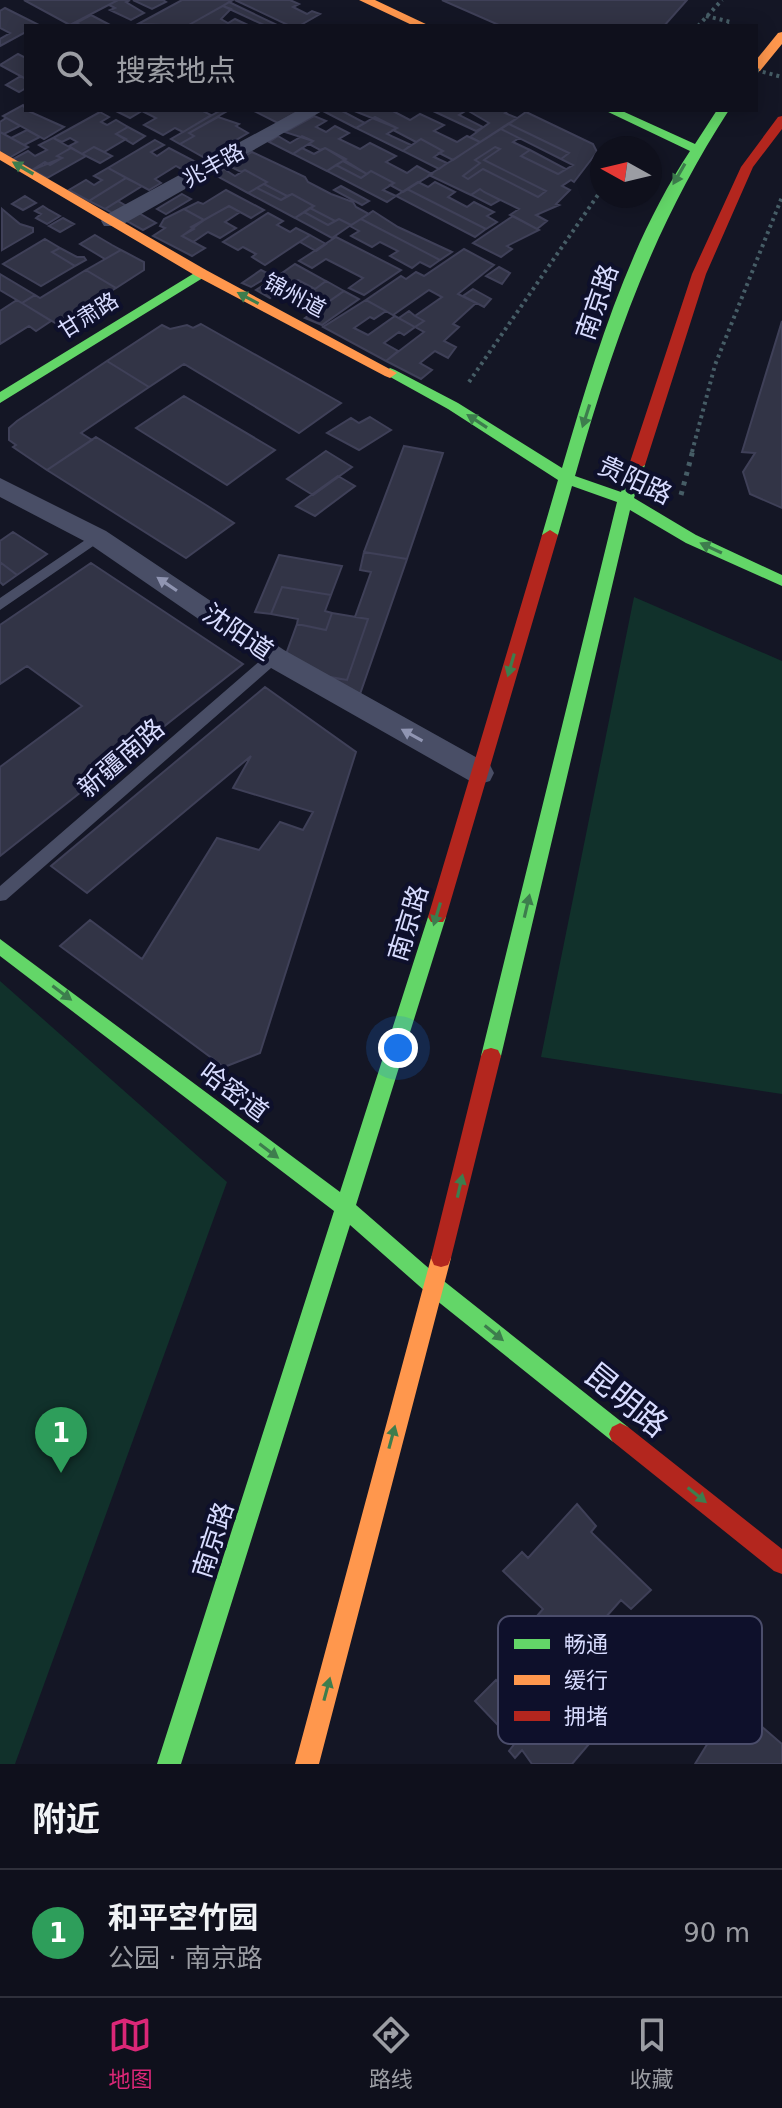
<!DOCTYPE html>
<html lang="zh">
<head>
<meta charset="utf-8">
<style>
	body { margin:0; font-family:"DejaVu Sans","Noto Sans SC",sans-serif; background:#181925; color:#f1f3f6 }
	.compass { position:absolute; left:590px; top:136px; width:72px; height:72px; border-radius:50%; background:#0f101c; box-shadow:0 4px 20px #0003; rotate:278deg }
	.you { position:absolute; left:398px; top:1048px; width:28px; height:28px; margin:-20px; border:6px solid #fff; border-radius:50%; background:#1a73e8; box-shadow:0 0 0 12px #1a73e833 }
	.badge { display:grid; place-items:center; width:52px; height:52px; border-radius:50%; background:#db2777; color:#fff; font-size:26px; font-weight:700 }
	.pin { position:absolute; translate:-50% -66px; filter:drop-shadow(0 2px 4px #0008) }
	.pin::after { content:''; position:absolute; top:42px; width:28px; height:24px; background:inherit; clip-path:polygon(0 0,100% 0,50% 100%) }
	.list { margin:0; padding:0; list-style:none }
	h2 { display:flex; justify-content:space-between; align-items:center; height:104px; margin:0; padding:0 32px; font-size:34px }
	h2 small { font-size:26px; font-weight:400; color:#9b9da3 }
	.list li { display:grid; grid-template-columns:52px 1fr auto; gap:24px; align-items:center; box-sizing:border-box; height:128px; padding:0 32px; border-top:2px solid #2f303b }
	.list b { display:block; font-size:30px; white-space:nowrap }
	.list p { margin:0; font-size:26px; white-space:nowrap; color:#9b9da3 }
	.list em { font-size:26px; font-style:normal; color:#9b9da3 }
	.icon { flex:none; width:44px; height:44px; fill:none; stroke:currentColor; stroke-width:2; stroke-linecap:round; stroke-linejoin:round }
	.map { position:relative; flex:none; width:782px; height:1764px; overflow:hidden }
	.search { position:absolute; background:#0f101c; box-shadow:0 4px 20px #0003; left:24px; right:24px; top:24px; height:88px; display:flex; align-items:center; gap:20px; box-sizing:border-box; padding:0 28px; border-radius:0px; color:#9b9da3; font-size:30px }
	.sheet { height:232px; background:#0f101c }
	nav { display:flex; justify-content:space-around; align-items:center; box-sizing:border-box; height:112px; border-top:2px solid #2f303b; background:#0f101c; font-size:22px; color:#9b9da3 }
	nav a { display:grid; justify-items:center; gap:4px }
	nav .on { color:#db2777 }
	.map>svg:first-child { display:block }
</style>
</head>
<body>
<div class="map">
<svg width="782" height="1764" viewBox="0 0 782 1764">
	<rect width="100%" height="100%" fill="#141625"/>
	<path fill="#11312b" d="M634,597L782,661V1094L541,1057Z
		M0,981L227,1182L15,1764H0Z"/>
	<path fill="#323446" stroke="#3f4058" stroke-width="2" d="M24,0H118L70,25Z
		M118,0H130L126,2L144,13L131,20L110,10L115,8L109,5Z
		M133,0H163L166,2L152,9Z
		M182,0H233L187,26L138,24Z
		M235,0H290L299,4L293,7L307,14L312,11L320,14L299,26H290Z
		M442,0H687L664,26H501Z
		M229,2L279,26H266L223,6Z
		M223,6L231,9L221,19L228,23L235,19L250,26H187Z
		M5,8L39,25L26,26V32L0,46V39L10,33L0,28V11Z
		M91,15L112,26H82L76,23Z
		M18,54L26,58V79L0,65Z
		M21,76L26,79V88L19,92L6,85Z
		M23,105L26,110L64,127L44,139L3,116Z
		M114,110H201L211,115L183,132L175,128L163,135L144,125L156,118L142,111L130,118Z
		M221,110H229L189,133L194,136L180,144L171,139Z
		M252,110H300L278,123Z
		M344,110L342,111L365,123L356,128L323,111Z
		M352,110H391L410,120L420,114L444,125L434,131L457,142L467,136L480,142L453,160L439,153L443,151L421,139L416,142L393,130L397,128Z
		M431,110H467L459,115L483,127L476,131Z
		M509,110L505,113L517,118L480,142L470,137L489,123L467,110Z
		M100,112L109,117L101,122L107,125L116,120L128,127L116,134L126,139L104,152L94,147L82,154L69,146L77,142L70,138L62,142L53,138Z
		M526,112L593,144L597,152L574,182L571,180L562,186L570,190L556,204L559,205L536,215L547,221L537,229L510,215L519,209L484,192L480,189L471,195L429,175L501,129L519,138L513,142L530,150L521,156L558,174L573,165L561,159L569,153L509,124Z
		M314,116L326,121L316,127L326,132L335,126L349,133L339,139L360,149L370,143L396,156L386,162L407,173L417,166L432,174L403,192L390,185L394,183L371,171L367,174L325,148L320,150L309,144L313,141L285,132Z
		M218,117L239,124L236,126L248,133L205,158L180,144L194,136L189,133Z
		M375,117L397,128L387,134L411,145L403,151L356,128Z
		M6,118L20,126L4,134L0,132V122Z
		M509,124L569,153L561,159L501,129Z
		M128,127L145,136L133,144L116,134Z
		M27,130L40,137L24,145L11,138Z
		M0,132L28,147L9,158L0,153Z
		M278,136L290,143L302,136L313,141L293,154L269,142Z
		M53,138L71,148L57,156L62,158L50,165L45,162L32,170L13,159L28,151L35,156L47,150L39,145Z
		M421,139L443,151L434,157L447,163L439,169L403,151Z
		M155,140L164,145L151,152L157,156L169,148L196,162L183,170L176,166L155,179L161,183L149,190L108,168Z
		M94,147L112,156L100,163L82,154Z
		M495,147L500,149L484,160L546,191L538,197L483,169L468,179L463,176L480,163L475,160Z
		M71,148L86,156L47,178L32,170L62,158L57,156Z
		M302,148L314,154L325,148L346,159L327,171L293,154Z
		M530,150L566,169L558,174L521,156Z
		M252,152L305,177L308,182L331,194L353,202L356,207L369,214L351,225L339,219L335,221L310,208L314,206L292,194L287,196L264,184L267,182L245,170L241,172L229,166Z
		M343,161L367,174L361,178L336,165Z
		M336,165L361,178L371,171L394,183L383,190L396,196L387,202L327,171Z
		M108,168L126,178L89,201L69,190L86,180L94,185L102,180L94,176Z
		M224,169L235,176L245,170L267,182L248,193L215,175Z
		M126,178L142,186L105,209L89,201Z
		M418,182L428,187L435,182L455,192L448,197L467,207L474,202L494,212L487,216L497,222L486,229L407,189Z
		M264,184L287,196L281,200L257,188Z
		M341,186L369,201L362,205L334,190Z
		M257,188L281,200L292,194L314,206L295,218L248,193Z
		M407,189L486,229L475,237L396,196Z
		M480,189L484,192L500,200L491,205L471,195Z
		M226,190L264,210L251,218L229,206L204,220L184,209L198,202L203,204Z
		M182,194L191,199L166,214L157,209Z
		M25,196L36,203L23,210L12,204Z
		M118,201L156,223L143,230L105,209Z
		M43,206L49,210L60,216L47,224L36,218L41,214L35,211Z
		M229,206L240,212L225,222L236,228L220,238L208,232L193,242L182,236L194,229L191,227Z
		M310,208L335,221L328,225L304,212Z
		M2,209L20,224L33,228V232L2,250Z
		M184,209L204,220L182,236L205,248L192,256L153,236L165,228L160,226L164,219Z
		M373,211L398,227L452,252L440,260L361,219Z
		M304,212L328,225L339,219L351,225L332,238L295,218Z
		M268,213L283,221L277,225L290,232L296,228L310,235L265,265L252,257L256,254L243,247L238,250L223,242Z
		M513,216L539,230L507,246L512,249L501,257L473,243Z
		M63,218L74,224L60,232L49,226Z
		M361,219L440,260L430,267L420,262L412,268L390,256L398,251L380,242L372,247L351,236L359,231L350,226Z
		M95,235L112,245L121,250L105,259L80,244Z
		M310,235L326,244L316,251L300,242Z
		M336,237L401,270L364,295L349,288L363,278L326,259L312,268L299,261Z
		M45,239L60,248L52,252L75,266L41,286L3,264Z
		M60,248L77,257H84L86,260L75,266L52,252Z
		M464,249L494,265L458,294L476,303L453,324L459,327L444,341L456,347L448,358L435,351L420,363L432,370L421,379L386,361L424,332L415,327L424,321L415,316L442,297L429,290L393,315L366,300L401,276L406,279L416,272L424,276Z
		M121,250L144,262V270L116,288L86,270Z
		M295,264L326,281L315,289L298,280L286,288L272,280Z
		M499,267L510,273L502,284L486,276Z
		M86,270L116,288L57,324L22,303L35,295L40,298Z
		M261,270L271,275L251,287L242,283Z
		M0,274L35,295L22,303L0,290Z
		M272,280L285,287L270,298L256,290Z
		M298,280L315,289L326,281L344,291L321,307L286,288Z
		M473,289L491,299L484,307L463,296Z
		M344,291L359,299L322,325L305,318Z
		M17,300L51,321L36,331L29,326L0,344V311Z
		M366,300L386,311L374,319L370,317L354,328L368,335L395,316L415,327L404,335L399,332L384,343L398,351L386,361L323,327Z
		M409,311L415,316L424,321L415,327L399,318Z
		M782,321V508L750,494L743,472L755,453L742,452Z
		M201,324L341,403L299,433L184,364L149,387L107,361L162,325L170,329L187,325L193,328Z
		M107,361L149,387L81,433L92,440L47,470L13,447L16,445L9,440V428L17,421Z
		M184,396L275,450L227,485L136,428Z
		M370,417L391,430L359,450L327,433L351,418L359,423Z
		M96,437L206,505L234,523L186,558L47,470Z
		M404,446L443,453L407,559L364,552Z
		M326,451L352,467L313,495L287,479Z
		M338,476L355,486L315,516L296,506Z
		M13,532L47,554L17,575L0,562V541Z
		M364,552L407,559L360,694L326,677L347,680L368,619L355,617L371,572L360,570Z
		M279,555L342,566L331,595L282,587L271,614L255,612Z
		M0,562L17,575L3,585L0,582Z
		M91,563L243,664L0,856V767L82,706L27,666L0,684V625Z
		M282,587L331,595L325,611L332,613L326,630L297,624L298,619L271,614Z
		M332,613L368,619L347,680L281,668L297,624L326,630Z
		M265,687L356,752L260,1053L224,1067L60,946L90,920L142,959L217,838L259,850L280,822L303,830L313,812L233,788L251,756L87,893L51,866Z
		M577,1504L596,1526L591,1532L651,1590L631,1609L621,1600L574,1653L552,1632L560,1625L551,1616L544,1623L537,1616L543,1609L503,1571L522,1552L528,1558Z
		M552,1632L574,1653L568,1661L630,1721L609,1741L600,1731L572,1764H532L522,1750L515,1758L509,1751L515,1743L475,1701L496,1680L504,1688Z
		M733,1702L782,1744V1764H695Z"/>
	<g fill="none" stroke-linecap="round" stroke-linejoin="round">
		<path stroke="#465d66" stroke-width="4" stroke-dasharray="3 4" stroke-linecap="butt" d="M706,16L731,22L728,26
			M698,26L722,0
			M469,382L602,189
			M692,452L715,365L782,197"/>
		<path stroke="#465d66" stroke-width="5" stroke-dasharray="4 6" stroke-linecap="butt" d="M681,495L693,450"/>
		<path fill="#494e66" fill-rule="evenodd" d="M97,532L104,537L102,540L0,610V598Z
			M274,652L279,653L281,657L279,661L6,900L0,901V886L269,653Z"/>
		<path fill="#494e66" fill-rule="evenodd" d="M299,110H324L120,226H104L101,221L104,216Z
			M0,478L106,531L284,650L490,765L494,773L490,781L480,784L470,781L264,664L88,543L0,497Z"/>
		<path fill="#63d668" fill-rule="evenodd" d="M604,110H620L695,144L717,110H729C653,227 613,343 575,476L621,492L632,462H642L645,465L634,498L696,535L782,575V586L686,543L630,510L501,1056L498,1062L491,1064L484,1062L481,1056L617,502L572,486L558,535L555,539H545L542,535L558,480L448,409L383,373L390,368L395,370L458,403L562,468C594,360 627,246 690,151Z
			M201,269L206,270V276L0,403V392Z
			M437,910L443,912L446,917L356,1205L440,1278L628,1427L631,1434L628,1441L620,1445L612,1441L426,1292L350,1225L181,1764H157L334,1211L0,956V939L340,1192L428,917L431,912Z"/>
		<path fill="#ff974d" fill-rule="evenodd" d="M359,0H375L430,26H414Z
			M782,32V44L760,71L756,72V60L778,33Z
			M0,151L206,270L397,373L390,378L385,376L196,276L0,160Z
			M441,1249L448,1251L451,1258L319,1764H295L431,1258L434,1251Z"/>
		<path fill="#b3261e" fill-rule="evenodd" d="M782,116V129L753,167L706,274L645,465L637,470L632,468L629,465L692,274L741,167L778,117Z
			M550,530L558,535L446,917L443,922H431L428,917L542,535Z
			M491,1048L498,1050L501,1056L451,1258L448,1265L441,1267L434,1265L431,1258L481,1056L484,1050Z
			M620,1423L628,1427L782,1549V1574L774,1571L612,1441L609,1434L612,1427Z"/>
		<path stroke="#465d66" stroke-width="4" stroke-dasharray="3 4" stroke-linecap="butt" d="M756,70L782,77"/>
	</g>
	<defs><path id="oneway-solid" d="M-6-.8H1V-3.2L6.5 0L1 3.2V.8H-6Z" transform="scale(2)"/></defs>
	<g fill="#3d7d4d">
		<use href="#oneway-solid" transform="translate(23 168) rotate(-150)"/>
		<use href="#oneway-solid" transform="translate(679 174) rotate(120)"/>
		<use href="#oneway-solid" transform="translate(248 298) rotate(-152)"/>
		<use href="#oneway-solid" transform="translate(586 416) rotate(108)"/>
		<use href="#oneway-solid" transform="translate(477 421) rotate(-147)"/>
		<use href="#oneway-solid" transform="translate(711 548) rotate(-155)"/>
		<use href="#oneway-solid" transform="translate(511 665) rotate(106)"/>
		<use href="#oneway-solid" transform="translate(527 906) rotate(-77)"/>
		<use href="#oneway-solid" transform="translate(437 914) rotate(107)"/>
		<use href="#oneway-solid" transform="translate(62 993) rotate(37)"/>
		<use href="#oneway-solid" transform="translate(269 1151) rotate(37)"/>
		<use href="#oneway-solid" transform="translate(460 1186) rotate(-77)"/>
		<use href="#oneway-solid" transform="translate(494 1333) rotate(39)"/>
		<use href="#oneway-solid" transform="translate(392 1437) rotate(-75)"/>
		<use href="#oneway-solid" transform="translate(697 1495) rotate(39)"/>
		<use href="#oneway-solid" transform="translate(327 1689) rotate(-75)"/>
	</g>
	<g fill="#9095b2">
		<use href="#oneway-solid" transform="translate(167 584) rotate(-146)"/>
		<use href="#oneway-solid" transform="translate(412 735) rotate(-151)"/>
	</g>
	<g text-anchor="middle" stroke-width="8" stroke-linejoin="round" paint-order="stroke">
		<g font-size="22" fill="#d8dcff" stroke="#0e102b">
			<text transform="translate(213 165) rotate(-29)" y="8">兆丰路</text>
			<text transform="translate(295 295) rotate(28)" y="8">锦州道</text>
			<text transform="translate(88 315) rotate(-32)" y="8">甘肃路</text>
		</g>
		<g font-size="26" fill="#d8dcff" stroke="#0e102b">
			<text transform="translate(597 302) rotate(-71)" y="9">南京路</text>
			<text transform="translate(635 480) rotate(25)" y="9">贵阳路</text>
			<text transform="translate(238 632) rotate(34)" y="9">沈阳道</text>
			<text transform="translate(121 758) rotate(-41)" y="9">新疆南路</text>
			<text transform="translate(408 923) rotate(-73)" y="9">南京路</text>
			<text transform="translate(234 1092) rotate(37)" y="9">哈密道</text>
			<text transform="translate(213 1540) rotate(-72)" y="9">南京路</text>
		</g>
		<g font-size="32" fill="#d8dcff" stroke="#0e102b">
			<text transform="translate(626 1400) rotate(39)" y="11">昆明路</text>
		</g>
	</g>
	<rect x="498" y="1616" width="264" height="128" rx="12" fill="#0e102b" stroke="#4b4d6b" stroke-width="2"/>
	<rect x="514" y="1639" width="36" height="10" fill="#63d668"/>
	<rect x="514" y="1675" width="36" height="10" fill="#ff974d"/>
	<rect x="514" y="1711" width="36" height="10" fill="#b3261e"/>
	<g font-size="22" fill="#d8dcff">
		<text x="564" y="1652">畅通</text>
		<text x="564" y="1688">缓行</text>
		<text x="564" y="1724">拥堵</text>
	</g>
</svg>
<svg class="compass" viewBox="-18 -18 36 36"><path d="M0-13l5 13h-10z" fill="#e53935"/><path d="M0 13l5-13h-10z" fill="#9b9da3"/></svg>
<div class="you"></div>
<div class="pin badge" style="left:61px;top:1473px;background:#2e9e5b">1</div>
<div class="search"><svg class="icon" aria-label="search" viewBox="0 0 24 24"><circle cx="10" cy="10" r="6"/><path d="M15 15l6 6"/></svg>搜索地点</div>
</div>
<section class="sheet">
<h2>附近<small></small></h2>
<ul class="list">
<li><span class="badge" style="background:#2e9e5b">1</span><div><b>和平空竹园</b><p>公园 · 南京路</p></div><em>90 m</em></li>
</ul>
</section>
<nav>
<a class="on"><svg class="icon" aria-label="map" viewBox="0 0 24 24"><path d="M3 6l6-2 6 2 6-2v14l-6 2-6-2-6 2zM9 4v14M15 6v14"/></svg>地图</a>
<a><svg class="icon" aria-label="directions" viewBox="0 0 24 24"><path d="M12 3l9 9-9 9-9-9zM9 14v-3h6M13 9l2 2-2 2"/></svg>路线</a>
<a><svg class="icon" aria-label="saved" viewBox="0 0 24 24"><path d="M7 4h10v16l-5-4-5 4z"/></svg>收藏</a>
</nav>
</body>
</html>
